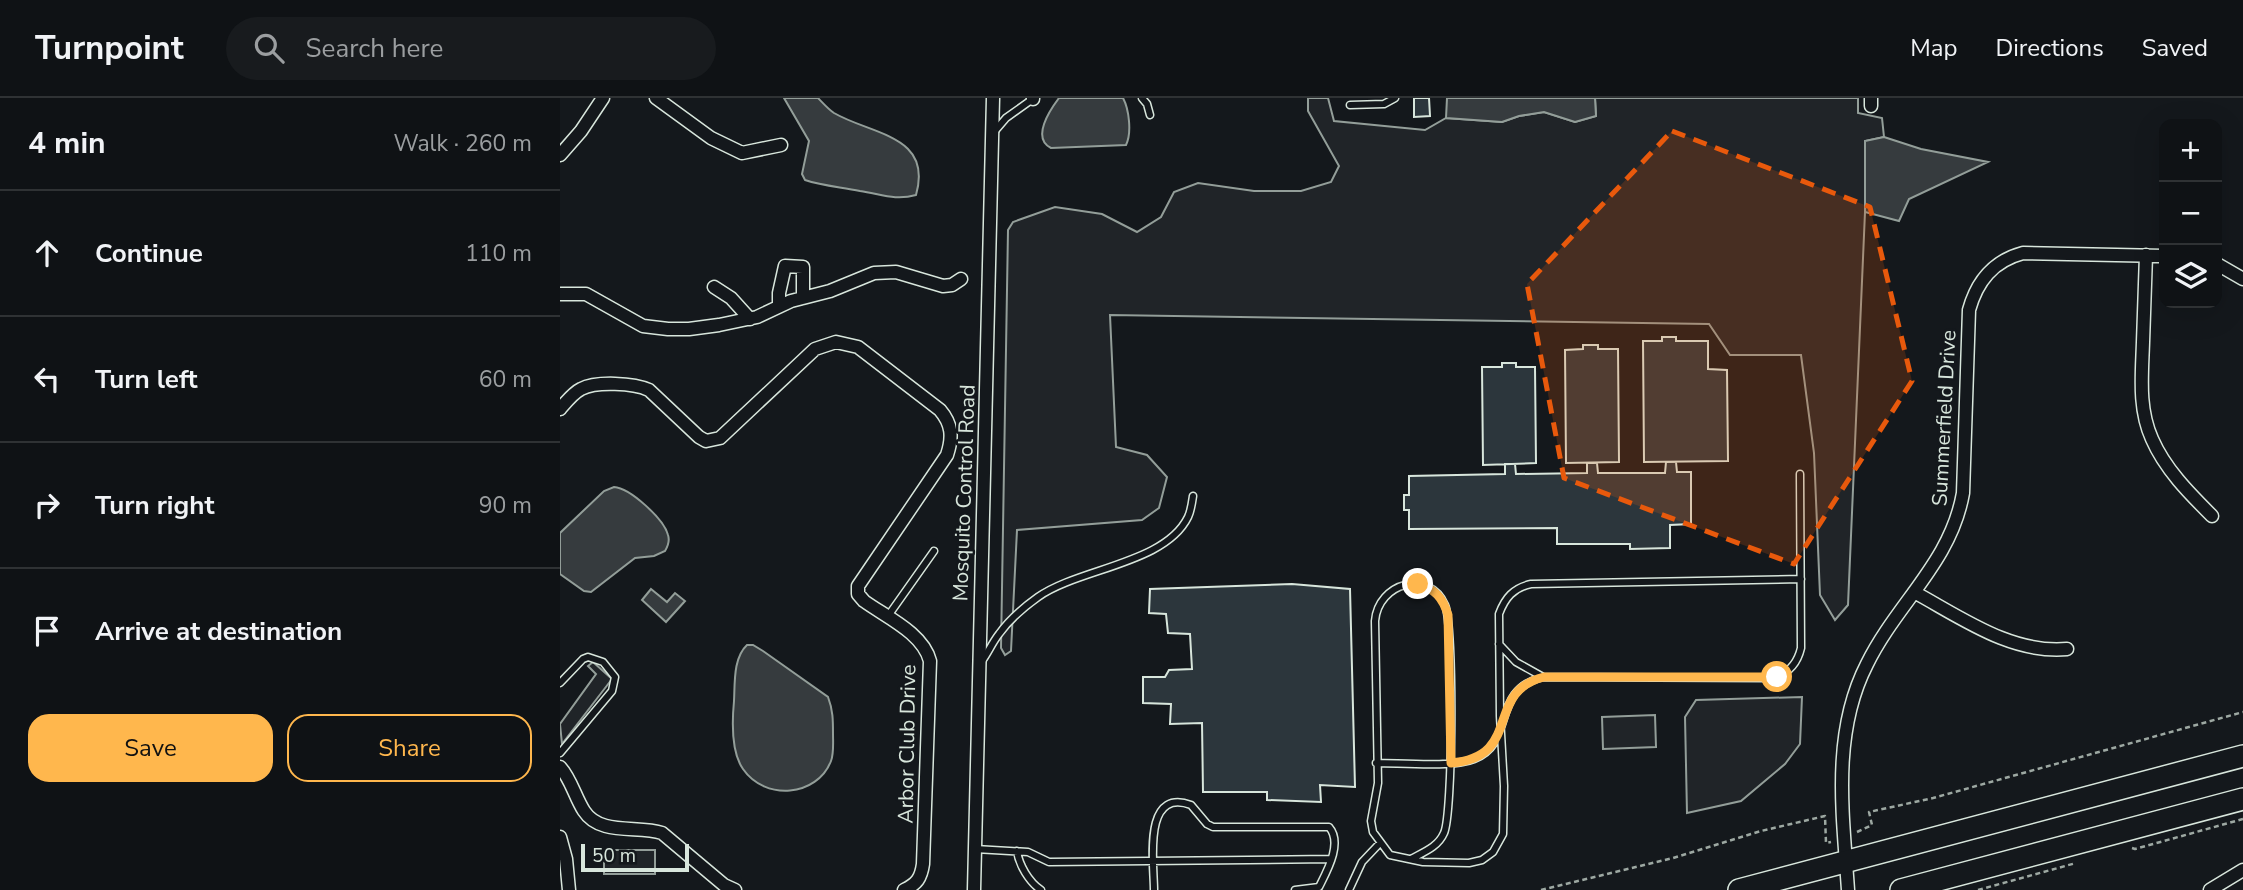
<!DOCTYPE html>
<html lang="en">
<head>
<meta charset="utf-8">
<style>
	body { margin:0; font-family:"Nunito Sans",sans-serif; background:#181b1e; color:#f1f3f6 }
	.controls { position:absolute; right:21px; top:21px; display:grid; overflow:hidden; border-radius:14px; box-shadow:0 7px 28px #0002 }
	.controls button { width:63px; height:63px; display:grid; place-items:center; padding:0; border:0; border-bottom:2px solid #2f3234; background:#0f1215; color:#f1f3f6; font:35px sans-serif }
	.scale { position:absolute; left:21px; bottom:18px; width:108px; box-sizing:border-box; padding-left:7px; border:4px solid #d8e6dc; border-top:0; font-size:19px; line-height:24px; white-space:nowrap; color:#d8e6dc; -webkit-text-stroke:5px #14181c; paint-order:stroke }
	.stop { position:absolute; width:21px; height:21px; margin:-16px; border:5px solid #ffb74d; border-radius:50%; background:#fff }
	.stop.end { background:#ffb74d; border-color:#fff; box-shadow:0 2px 7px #0008 }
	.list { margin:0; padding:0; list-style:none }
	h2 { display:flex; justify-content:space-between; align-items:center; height:91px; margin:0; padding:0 28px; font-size:30px }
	h2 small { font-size:23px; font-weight:400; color:#9b9ea0 }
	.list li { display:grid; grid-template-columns:46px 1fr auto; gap:21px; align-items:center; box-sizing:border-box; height:126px; padding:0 28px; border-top:2px solid #2f3234 }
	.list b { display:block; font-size:26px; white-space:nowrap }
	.list em { font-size:23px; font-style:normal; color:#9b9ea0 }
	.actions { display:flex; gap:14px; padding:21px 28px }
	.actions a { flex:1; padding:16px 0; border:2px solid #ffb74d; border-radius:21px; text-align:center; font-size:24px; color:#ffb74d }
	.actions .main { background:#ffb74d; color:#111 }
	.icon { flex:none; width:38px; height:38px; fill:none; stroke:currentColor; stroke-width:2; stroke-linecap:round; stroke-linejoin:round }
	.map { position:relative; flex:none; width:1683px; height:792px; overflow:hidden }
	header { display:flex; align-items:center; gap:42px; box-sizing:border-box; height:98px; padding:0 35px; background:#0f1215; border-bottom:2px solid #2f3234 }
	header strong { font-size:33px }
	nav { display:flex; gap:38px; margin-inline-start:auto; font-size:24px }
	.search { width:490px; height:63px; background:#181b1e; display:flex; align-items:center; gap:18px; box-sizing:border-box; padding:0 24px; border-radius:38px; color:#9b9ea0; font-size:26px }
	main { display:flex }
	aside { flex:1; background:#0f1215 }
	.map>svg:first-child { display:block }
</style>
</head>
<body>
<header>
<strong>Turnpoint</strong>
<div class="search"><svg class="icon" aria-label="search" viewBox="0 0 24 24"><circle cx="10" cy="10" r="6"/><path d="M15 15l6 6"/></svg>Search here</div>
<nav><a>Map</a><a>Directions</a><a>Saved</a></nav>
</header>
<main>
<aside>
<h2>4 min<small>Walk · 260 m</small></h2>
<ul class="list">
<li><svg class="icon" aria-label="ahead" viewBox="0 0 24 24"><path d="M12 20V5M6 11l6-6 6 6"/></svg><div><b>Continue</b></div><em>110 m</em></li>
<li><svg class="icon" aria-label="left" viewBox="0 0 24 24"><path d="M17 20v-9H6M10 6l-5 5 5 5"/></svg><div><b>Turn left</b></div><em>60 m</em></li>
<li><svg class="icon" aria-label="right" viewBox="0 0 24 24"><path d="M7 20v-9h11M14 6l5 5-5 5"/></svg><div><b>Turn right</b></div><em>90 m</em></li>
<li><svg class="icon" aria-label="arrive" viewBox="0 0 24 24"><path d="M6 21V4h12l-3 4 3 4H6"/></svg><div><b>Arrive at destination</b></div></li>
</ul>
<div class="actions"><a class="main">Save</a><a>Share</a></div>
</aside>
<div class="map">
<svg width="1683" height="792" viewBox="0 0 1683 792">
	<rect width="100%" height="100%" fill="#14181c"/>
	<path fill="#202428" stroke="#939e99" stroke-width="2" d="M748,0H768L774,23L865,32L886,20L942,24L959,18L984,14L1015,24L1036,18L1035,0H1298V15L1322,20L1324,39L1305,43V114L1288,507L1275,522L1260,497L1254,355L1241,257H1170L1149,226L550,217L556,349L587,357L607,379L599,410L582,422L457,432L451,553L445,557L441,550L448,132L453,124L495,109L542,116L577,134L601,119L614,94L638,85L694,93H741L771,84L779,68L748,13Z
		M33,564L52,581L2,646L0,626L36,576L28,568Z
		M1242,599L1240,646L1225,666L1181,703L1127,715L1125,619L1136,602Z
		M1095,617L1096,649L1043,651L1042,619Z
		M44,752H95V776H44Z"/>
	<path fill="#363b3e" stroke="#939e99" stroke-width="2" d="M224,0H258C263,5 268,11 274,15C312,37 373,37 356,97C335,103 321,96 300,93C281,89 263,88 245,82L242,76L249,43Z
		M499,0H563C569,11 572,35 566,47L491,50C471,40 490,12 499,0Z
		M887,0H1035L1036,18L1015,24L984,14L959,18L942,24L886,20Z
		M1324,39L1361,51L1428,64L1349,101L1339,123L1305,114V43Z
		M54,389C70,390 104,421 108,437C110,443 108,448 105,453L94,458L75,460L31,494L24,493L0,476V435L44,393Z
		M91,491L107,504L115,495L125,503L106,524L82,502Z
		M187,547H193L203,553L268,599C273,612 273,622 273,636C273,644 274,655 271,663C257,699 205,703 183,671C171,654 172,624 174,603C175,585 173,560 187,547Z"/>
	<path fill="#2c363c" stroke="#d8e6dc" stroke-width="2" d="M854,0H869L870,18L854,19Z
		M1102,239H1116V243H1148V271L1167,272L1168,363L1084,364L1083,243H1102Z
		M1023,247H1038V251H1058L1059,364L1006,365L1005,252L1023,251Z
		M942,265H956V269H975L976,365L923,367L922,269H942Z
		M1106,364H1116L1117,374H1131V426L1110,427V450L1070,451V446H997V430L849,431V412H844V397H849V378L945,376V366H955L956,376L1027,375V365H1037L1038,375H1105Z
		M732,486L790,491L795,689L760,687L761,704L707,702V694H643L642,625L610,626L611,606L583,605V579H605L609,572L632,571L630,536L608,535L606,516L589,515L590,491Z"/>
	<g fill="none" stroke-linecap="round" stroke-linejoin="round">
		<g stroke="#d8e6dc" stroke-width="9">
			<path id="service" d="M582,0L587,6L590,17
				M790,7L824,6L835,0
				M434,34L446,20L474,0
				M328,518L374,453
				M939,546L956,564L983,579
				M422,563C428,555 432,545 439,536C449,522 464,509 478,499C519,470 605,466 628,419C631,413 632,405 633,398
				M0,585L23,561L28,559L43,564L55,579L52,593L0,655
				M816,665C841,665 892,670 914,661C957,644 929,593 983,579L1210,580C1227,577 1237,567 1241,550L1240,376
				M415,751L468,754L489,764L771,761
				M457,753C459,767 469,784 481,792
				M851,761C864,754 878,749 884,735C893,716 894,527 885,507C869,470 818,485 815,523L818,685L811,723L813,734L830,757L863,764L909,765L922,762L933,754L943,736L944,688L940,618L939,516C945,500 953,490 971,486L1241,481
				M594,792C594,766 582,689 631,707L647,726L653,729H769C783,745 767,773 759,789L735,792
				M789,792L802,764L820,745"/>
		</g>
		<g stroke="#d8e6dc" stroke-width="15">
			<path id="minor" d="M96,0L151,40L182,55L221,47
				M473,0V1
				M1311,0V8
				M0,57L21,33L43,0
				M1586,157C1585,186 1584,215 1583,244C1582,277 1578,310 1592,341C1605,371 1629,395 1652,418
				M1657,166L1683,181
				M154,189L171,200L190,221
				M0,196H26L83,228L108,231H129L159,227L197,219L231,203L270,193L314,175L336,174L383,188L392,187L401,181
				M219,208V195L225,168L243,169V200
				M0,311C6,304 13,295 21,291C36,283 74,285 89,292L139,339L146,343L160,340L255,251L276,244L298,249L380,312C392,326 393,339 387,357L298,488V496L304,503C326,519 363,535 370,563L363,766C361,780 357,786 344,792
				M1354,494C1402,520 1451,556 1507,551
				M0,669C11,681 15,699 24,713C40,738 78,727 102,735L164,787L175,792
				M0,739L6,761L9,792
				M414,792L433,0
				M1288,792C1283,717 1271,636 1307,566C1337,505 1391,464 1403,395L1409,212C1417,183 1433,163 1463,155L1604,158
				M1650,792L1683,772"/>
		</g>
		<g stroke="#d8e6dc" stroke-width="24">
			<path id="primary" d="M1179,792L1683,658
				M1341,792L1683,701"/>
		</g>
		<path stroke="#9da8a2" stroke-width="2.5" stroke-dasharray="5 3.5" stroke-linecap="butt" d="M1297,734L1312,727L1309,714L1373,700L1683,614
			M1572,750L1575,751L1683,721
			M981,792L1113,760L1201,733L1265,718L1266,745L1271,744
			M1418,792L1516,765"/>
		<use href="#service" stroke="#14181c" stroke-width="6"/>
		<use href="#minor" stroke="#14181c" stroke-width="12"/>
		<use href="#primary" stroke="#14181c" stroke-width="21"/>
	</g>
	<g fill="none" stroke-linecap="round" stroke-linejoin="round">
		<path stroke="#ffb74d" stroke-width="9" d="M858,486C875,491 883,500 888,517L891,665C964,659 923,594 984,579H1217"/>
	</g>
	<path fill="#e8590c" fill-opacity="0.2" stroke="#e8590c" stroke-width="5" stroke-dasharray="14 9" stroke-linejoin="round" d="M1112,33L1310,109L1352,283L1234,466L1004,380L967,186Z"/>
	<g text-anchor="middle" stroke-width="5" stroke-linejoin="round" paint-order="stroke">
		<g font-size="21" fill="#d8e6dc" stroke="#14181c">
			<text transform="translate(1384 320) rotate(-87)" y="7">Summerfield Drive</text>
			<text transform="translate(404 395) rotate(-88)" y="7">Mosquito Control Road</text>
			<text transform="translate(347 646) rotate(-89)" y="7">Arbor Club Drive</text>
		</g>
	</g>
</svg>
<div class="controls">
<button>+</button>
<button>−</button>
<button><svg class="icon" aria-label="layers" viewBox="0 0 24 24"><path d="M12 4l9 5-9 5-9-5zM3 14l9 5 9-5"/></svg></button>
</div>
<div class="scale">50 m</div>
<div class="stop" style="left:1217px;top:579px"></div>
<div class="stop end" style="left:858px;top:486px"></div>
</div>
</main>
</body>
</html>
